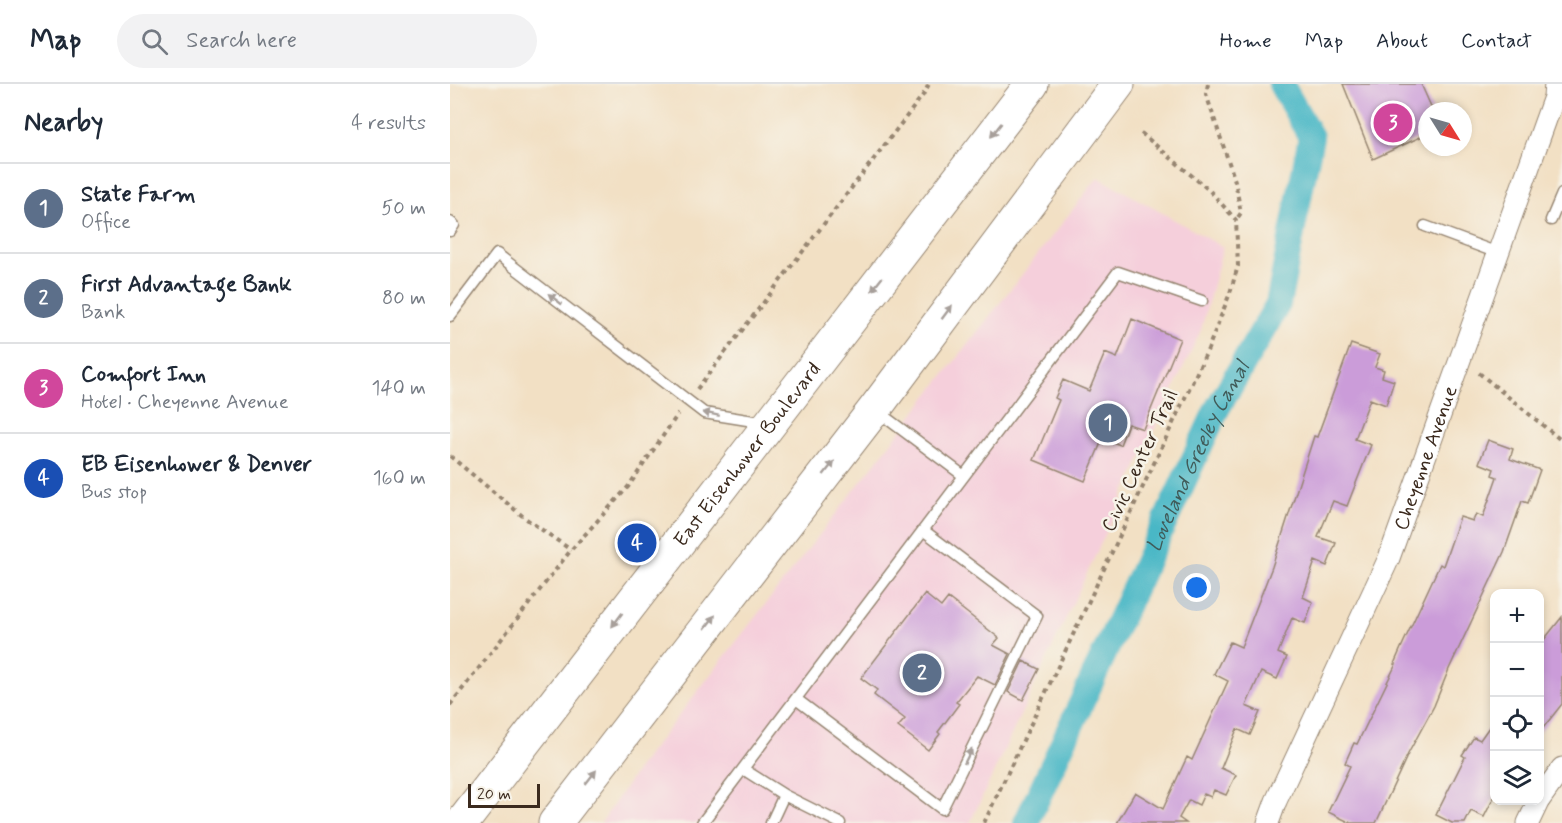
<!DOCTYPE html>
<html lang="en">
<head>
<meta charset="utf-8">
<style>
	body { margin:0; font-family:Mynerve,sans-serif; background:#f2f2f3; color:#1f2937 }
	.controls { position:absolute; right:18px; bottom:18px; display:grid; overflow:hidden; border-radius:12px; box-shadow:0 3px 9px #0003 }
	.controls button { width:54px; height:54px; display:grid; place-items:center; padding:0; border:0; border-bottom:2px solid #e0e1e3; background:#fff; color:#1f2937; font:30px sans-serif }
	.compass { position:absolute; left:968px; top:18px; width:54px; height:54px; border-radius:50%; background:#fff; box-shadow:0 3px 9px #0003; rotate:127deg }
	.scale { position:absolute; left:18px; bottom:15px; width:72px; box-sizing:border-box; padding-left:6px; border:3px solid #3b2a1e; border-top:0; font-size:16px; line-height:21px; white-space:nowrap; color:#3b2a1e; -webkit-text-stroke:4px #f7f3e8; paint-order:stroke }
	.you { position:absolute; left:747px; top:504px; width:21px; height:21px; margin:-15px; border:4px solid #fff; border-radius:50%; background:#1a73e8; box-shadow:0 0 0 9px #1a73e833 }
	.badge { display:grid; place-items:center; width:39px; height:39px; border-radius:50%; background:#db2777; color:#fff; font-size:20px; font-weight:700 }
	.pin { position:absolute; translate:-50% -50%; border:3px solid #fff; box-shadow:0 2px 6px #0006 }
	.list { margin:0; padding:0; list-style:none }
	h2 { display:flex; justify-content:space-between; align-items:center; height:78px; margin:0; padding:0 24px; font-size:26px }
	h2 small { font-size:20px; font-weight:400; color:#747a83 }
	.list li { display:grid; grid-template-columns:39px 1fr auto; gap:18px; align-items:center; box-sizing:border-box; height:90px; padding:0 24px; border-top:2px solid #e0e1e3 }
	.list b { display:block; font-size:22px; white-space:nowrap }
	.list p { margin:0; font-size:20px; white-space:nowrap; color:#747a83 }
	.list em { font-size:20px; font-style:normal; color:#747a83 }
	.icon { flex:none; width:33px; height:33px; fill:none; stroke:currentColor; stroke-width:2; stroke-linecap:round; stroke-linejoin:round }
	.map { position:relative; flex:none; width:1112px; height:739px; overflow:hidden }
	header { display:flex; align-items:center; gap:36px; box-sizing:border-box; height:84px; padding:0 30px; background:#fff; border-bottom:2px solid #e0e1e3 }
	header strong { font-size:28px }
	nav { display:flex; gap:33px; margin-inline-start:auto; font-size:21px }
	.search { width:420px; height:54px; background:#f2f2f3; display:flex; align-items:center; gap:15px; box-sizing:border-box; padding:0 21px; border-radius:33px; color:#747a83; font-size:22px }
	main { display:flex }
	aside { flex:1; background:#fff }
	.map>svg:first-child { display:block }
</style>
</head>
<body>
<header>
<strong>Map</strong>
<div class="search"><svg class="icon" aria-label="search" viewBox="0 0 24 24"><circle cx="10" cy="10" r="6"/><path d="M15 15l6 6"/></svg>Search here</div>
<nav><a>Home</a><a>Map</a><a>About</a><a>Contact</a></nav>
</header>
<main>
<aside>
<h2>Nearby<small>4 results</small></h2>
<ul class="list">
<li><span class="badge" style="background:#5c6f8a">1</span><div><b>State Farm</b><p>Office</p></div><em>50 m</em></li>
<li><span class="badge" style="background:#5c6f8a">2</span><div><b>First Advantage Bank</b><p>Bank</p></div><em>80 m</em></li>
<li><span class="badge" style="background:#d1479c">3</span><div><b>Comfort Inn</b><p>Hotel · Cheyenne Avenue</p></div><em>140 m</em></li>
<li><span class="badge" style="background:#1a4fb4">4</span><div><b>EB Eisenhower &amp; Denver</b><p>Bus stop</p></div><em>160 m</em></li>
</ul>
</aside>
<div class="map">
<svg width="1112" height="739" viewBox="0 0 1112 739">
	<rect width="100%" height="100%" fill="#f7f3e8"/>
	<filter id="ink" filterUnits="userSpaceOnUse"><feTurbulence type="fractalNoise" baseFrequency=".0167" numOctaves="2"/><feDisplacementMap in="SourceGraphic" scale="12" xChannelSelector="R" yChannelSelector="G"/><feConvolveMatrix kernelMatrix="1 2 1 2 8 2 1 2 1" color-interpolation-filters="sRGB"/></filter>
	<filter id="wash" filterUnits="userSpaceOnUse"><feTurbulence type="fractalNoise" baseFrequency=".008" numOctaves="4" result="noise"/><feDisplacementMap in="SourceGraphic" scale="24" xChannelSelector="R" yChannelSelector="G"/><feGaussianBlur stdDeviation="1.35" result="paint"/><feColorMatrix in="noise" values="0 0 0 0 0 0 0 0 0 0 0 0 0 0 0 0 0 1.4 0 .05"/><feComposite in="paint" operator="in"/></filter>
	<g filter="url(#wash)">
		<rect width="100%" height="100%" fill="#f2e0c4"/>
		<path fill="#f5cfdb" d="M648,93L773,163L751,246L520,739H151L191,680Z"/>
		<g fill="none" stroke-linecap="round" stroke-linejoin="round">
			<path stroke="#4ab7c6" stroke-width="26" id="s1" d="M576,739L767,325L828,220L861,53L831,0"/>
		</g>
		<g id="blocks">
			<path fill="#cb9cd9" d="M893,0H971L983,27H977V50L923,75Z
				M682,235L730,255L693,345L678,340L670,361L653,354L635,397L584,376L609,316L605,314L613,296L639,307L655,269L667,274Z
				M901,260L930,270L925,283L934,286L932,293L944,297L936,321L920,315L905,355L921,361L897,422L883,417L868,453L886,459L877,482L865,477L853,513L863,518L855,539L842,534L828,569L837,573L827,595L811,588L796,622L810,628L800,651L787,645L771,684L786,691L776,711L764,706L761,713L754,710L749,721L739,716L729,734L736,739H667L685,708L713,725L737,673L742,676L778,597L764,590L780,558L791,563L822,483L864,352L867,353Z
				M1038,356L1063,365L1060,375L1090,386L1078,419L1072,417L1054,468L999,585L984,622L958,670L926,739H901L878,728L900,682L895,679L904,659L907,660L946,580H944L951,564L990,480L993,482L1010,433L1023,437L1026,430L1033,433L1047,393L1042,391L1044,385L1029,379Z
				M475,510L491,523L498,514L549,554L543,561L560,570L545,601L527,592L506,618L509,620L488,648L490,650L478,666L448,643L455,635L424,611L427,606L411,594Z
				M1112,533V620L1089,649V562Z
				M573,577L589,585L573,616L558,608Z
				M1044,636V713L1034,733L1021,727L1015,739H1002L986,731L1015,673L1012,671L1024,653L1030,656Z"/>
		</g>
	</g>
	<g filter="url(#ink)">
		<use href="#blocks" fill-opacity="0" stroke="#968571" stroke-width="1.5"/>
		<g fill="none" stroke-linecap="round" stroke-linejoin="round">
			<g stroke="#968571" stroke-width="13">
				<path id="service" d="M1101,136L1112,110
					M0,138L4,141L0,147
					M975,142L1048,169
					M0,232L47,170L254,329L316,339
					M427,327L514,392
					M346,615L492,725L587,532L473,446
					M293,685L334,711L390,739
					M252,739L668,188L752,217
					M321,739L334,711"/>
			</g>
			<g stroke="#968571" stroke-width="23">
				<g id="minor">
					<path d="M1090,715L1112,684"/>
					<path id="s2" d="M818,739L826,717L939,474L1104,13L1105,0"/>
					<path d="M1078,739L1089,716"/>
				</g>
			</g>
			<g stroke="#968571" stroke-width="35">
				<g id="trunk">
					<path id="s3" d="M12,739L582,0"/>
					<path d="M105,739L424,326L668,0"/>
				</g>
			</g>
			<path stroke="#968571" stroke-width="4" stroke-dasharray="4.5 4.5" stroke-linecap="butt" d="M758,0L756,10L785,97L791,129L786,136
				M1029,289L1112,357
				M247,305L473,11L479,0
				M0,372L75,434L121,466
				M0,621L121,466L178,403L228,330
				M534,739L758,265L780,209L788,182L786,136L760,107L690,48"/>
			<use href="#service" stroke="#fff" stroke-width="10"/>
			<use href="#minor" stroke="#fff" stroke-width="21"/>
			<use href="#trunk" stroke="#fff" stroke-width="33"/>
		</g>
		<defs><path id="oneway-solid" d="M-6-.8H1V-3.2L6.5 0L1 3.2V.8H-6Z" transform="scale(1.5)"/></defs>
		<g fill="#a79f9a">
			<use href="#oneway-solid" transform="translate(546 46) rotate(128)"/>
			<use href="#oneway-solid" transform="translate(427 200) rotate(128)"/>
			<use href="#oneway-solid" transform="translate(105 215) rotate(-142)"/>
			<use href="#oneway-solid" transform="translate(497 228) rotate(-53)"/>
			<use href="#oneway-solid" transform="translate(261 330) rotate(-168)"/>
			<use href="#oneway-solid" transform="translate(379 384) rotate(-52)"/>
			<use href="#oneway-solid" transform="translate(167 536) rotate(127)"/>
			<use href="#oneway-solid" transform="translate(260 538) rotate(-52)"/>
			<use href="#oneway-solid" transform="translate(518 672) rotate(-64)"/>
			<use href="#oneway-solid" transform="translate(141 693) rotate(-52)"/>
		</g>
	</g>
	<g text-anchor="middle" stroke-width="5" stroke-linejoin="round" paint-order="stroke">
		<g font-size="20" fill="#3b2a1e" stroke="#f7f3e8">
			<text dy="7" stroke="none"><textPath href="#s3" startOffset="466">East Eisenhower Boulevard</textPath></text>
			<text dy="7" stroke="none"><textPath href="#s2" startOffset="398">Cheyenne Avenue</textPath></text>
			<text transform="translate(689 376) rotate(-65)" y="7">Civic Center Trail</text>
		</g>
		<g font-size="21" font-style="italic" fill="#405b59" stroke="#f7f3e8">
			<text dy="7" stroke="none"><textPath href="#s1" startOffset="405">Loveland Greeley Canal</textPath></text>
		</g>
	</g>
</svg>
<div class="controls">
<button>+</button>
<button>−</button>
<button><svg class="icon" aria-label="locate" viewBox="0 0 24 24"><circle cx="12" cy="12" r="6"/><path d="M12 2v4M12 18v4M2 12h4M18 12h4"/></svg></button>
<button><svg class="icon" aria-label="layers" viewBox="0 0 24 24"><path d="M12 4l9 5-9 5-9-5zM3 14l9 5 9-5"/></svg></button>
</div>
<svg class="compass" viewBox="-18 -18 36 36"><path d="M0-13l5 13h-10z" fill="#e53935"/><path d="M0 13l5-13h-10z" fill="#747a83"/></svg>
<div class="scale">20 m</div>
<div class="you"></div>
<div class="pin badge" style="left:658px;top:339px;background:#5c6f8a">1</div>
<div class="pin badge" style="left:472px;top:589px;background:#5c6f8a">2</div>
<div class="pin badge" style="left:943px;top:39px;background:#d1479c">3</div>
<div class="pin badge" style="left:187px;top:459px;background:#1a4fb4">4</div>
</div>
</main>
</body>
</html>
